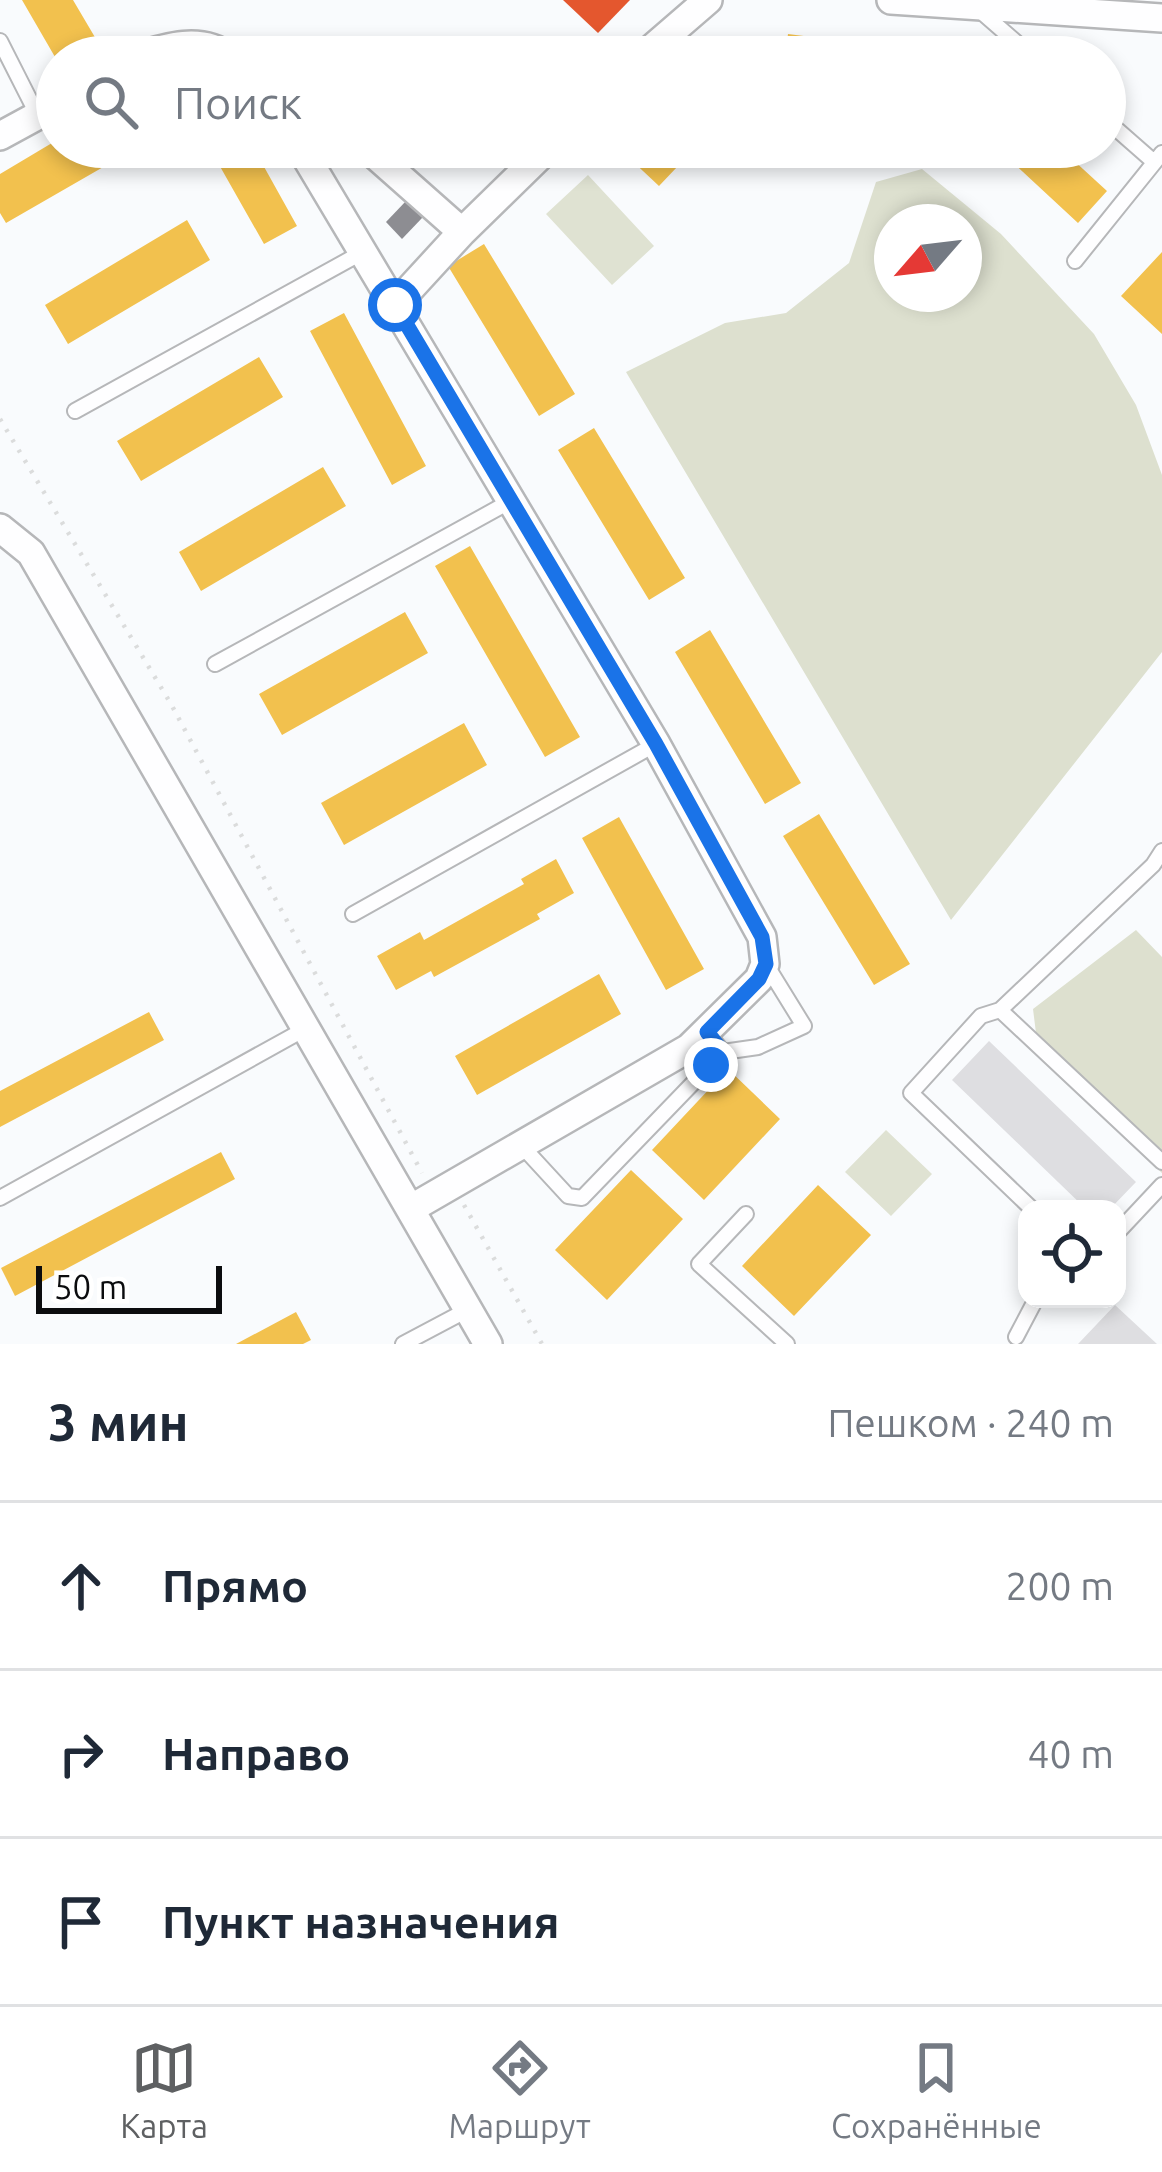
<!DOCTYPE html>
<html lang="ru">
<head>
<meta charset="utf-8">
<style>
	body { margin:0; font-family:Ubuntu,sans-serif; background:#f2f2f3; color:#1f2937 }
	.controls { position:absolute; right:36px; bottom:36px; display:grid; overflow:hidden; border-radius:24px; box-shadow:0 6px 18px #0003 }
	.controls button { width:108px; height:108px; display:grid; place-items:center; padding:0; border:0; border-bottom:3px solid #e0e1e3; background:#fff; color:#1f2937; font:60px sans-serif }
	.compass { position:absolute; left:874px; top:204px; width:108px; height:108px; border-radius:50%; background:#fff; box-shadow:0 6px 18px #0003; rotate:242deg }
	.scale { position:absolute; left:36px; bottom:30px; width:186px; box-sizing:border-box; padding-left:12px; border:6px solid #0b0c0e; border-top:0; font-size:33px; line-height:42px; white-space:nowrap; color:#0b0c0e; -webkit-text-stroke:9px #fff; paint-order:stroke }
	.stop { position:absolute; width:36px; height:36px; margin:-27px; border:9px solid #1a73e8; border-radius:50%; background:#fff }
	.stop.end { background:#1a73e8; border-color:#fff; box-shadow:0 3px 12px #0008 }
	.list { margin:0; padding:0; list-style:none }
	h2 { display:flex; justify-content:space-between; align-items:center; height:156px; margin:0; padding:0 48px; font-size:51px }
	h2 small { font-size:39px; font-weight:400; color:#747a83 }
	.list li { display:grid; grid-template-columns:78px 1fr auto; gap:36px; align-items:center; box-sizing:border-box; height:168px; padding:0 48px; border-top:3px solid #e0e1e3 }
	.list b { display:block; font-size:45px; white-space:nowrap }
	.list em { font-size:39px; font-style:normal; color:#747a83 }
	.icon { flex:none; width:66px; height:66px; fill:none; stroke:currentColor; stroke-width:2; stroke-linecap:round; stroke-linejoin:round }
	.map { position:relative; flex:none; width:1162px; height:1344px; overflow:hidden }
	.search { position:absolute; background:#fff; box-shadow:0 6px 18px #0003; left:36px; right:36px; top:36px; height:132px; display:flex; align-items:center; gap:30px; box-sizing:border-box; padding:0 42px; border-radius:66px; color:#747a83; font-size:45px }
	.sheet { height:660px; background:#fff }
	nav { display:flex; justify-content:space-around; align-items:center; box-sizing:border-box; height:168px; border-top:3px solid #e0e1e3; background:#fff; font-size:33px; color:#747a83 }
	nav a { display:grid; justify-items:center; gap:6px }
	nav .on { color:#5e6062 }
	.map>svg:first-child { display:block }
</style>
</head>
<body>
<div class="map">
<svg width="1162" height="1344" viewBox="0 0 1162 1344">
	<rect width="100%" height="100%" fill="#f9fbfd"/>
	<path fill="#dfe2d2" d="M588,175L654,246L612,285L546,214Z
		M886,1130L932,1174L891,1216L845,1172Z"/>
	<path fill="#dde0cf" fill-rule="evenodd" d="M922,169L1001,234L1094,334L1136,405L1162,475V652L951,920L626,372L725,323L786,313L849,263L876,182ZM892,222H964V294H892Z
		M1136,930L1162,957V1173L1039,1057L1033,1009Z"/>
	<path fill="#f2c14e" d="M22,0H73L96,39L66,57H55Z
		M788,34L945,54V57H785Z
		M57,140V147H138L6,223L0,213V174Z
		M209,147H253L297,226L264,244Z
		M636,147H696L659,186L627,156Z
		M996,147H1059L1107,191L1078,223Z
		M187,220L210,260L68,344L45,305Z
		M484,244L575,394L539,416L448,266Z
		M1162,252V334L1121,296Z
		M344,313L426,466L392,485L310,331Z
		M259,357L283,397L141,481L117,441Z
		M594,428L685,578L649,600L558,450Z
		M323,467L346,506L201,591L179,552Z
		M470,546L580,737L545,757L435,566Z
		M405,612L428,653L282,735L259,694Z
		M710,630L801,783L765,804L675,652Z
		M464,723L487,765L344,845L321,803Z
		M819,814L910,964L874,985L783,836Z
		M619,817L704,969L666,990L582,838Z
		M556,859L574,893L537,914L540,919L434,977L431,971L396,990L377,956L420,932L424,940L524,884L521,879Z
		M599,974L621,1014L477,1095L455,1056Z
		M149,1012L164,1040L0,1127V1091Z
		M728,1069L780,1119L704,1200L652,1150Z
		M221,1152L235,1179L15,1296L1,1268Z
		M631,1170L683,1219L607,1300L555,1250Z
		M818,1185L871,1235L794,1316L742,1266Z
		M296,1312L311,1340L303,1344H236Z"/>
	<path fill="#e4572e" d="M563,0H630L598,33Z"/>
	<path fill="#8d8d92" d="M406,201L423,217L402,239L386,222Z"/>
	<path fill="#dedee1" d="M989,1041L1136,1182L1110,1209H1086L952,1080Z
		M1115,1305L1157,1344H1078Z"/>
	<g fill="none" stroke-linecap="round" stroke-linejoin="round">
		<g stroke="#b6b7b9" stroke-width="18">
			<path id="service" d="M978,9L1033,57
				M0,41L38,116
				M1105,119L1154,162
				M1075,261L1162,153
				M75,411L361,253
				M215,664L511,501
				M353,914L656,744
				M1000,1010L1153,865L1162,851
				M723,1052L758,1047L804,1026L767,966
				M521,1145L568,1196L582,1198L723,1052L707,1032
				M0,1198L305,1029
				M1032,1209L911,1093L981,1016L1000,1010L1162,1162
				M746,1214L699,1264L787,1344
				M1117,1233L1162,1185
				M1016,1337L1036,1299
				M403,1344L469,1309"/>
		</g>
		<g stroke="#b6b7b9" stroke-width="32">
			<path id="minor" d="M891,0L1162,18
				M136,57C166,47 202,36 228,57
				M642,57L708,0
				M0,136L57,105
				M300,147L656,744L762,937L765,964L759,979L689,1048L412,1208
				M366,147L462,232
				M395,305L462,232L549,147
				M0,528L31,553L488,1344"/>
		</g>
		<path stroke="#dbdcdc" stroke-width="4.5" stroke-dasharray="3 9" stroke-linecap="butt" d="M0,419L171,704L422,1173
			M464,1205L542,1344"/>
		<use href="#service" stroke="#fefeff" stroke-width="14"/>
		<use href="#minor" stroke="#fefeff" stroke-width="27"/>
	</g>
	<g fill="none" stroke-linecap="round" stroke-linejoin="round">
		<path stroke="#1a73e8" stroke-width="15" d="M395,305L656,744L762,937L766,964L759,979L707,1032L723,1052L711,1065"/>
	</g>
</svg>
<div class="controls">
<button><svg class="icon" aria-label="locate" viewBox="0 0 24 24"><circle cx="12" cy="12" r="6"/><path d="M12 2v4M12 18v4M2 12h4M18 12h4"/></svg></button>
</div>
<svg class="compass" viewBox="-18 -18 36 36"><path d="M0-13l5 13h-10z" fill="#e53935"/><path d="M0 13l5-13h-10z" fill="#747a83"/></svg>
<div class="scale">50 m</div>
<div class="stop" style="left:395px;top:305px"></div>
<div class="stop end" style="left:711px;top:1065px"></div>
<div class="search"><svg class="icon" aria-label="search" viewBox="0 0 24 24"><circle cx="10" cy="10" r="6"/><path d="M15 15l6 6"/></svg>Поиск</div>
</div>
<section class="sheet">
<h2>3 мин<small>Пешком · 240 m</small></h2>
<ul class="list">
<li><svg class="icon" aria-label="ahead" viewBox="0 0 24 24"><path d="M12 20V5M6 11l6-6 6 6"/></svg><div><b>Прямо</b></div><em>200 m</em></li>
<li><svg class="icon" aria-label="right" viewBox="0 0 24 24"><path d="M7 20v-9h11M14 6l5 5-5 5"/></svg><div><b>Направо</b></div><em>40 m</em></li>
<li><svg class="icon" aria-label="arrive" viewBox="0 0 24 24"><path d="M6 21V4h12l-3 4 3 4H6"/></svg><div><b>Пункт назначения</b></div></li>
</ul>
</section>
<nav>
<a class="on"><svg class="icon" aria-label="map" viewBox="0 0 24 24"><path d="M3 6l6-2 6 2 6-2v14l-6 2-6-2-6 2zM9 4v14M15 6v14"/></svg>Карта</a>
<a><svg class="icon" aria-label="directions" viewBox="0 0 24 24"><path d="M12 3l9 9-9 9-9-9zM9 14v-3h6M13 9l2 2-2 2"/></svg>Маршрут</a>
<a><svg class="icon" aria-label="saved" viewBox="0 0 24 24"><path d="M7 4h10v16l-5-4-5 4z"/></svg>Сохранённые</a>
</nav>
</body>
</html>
